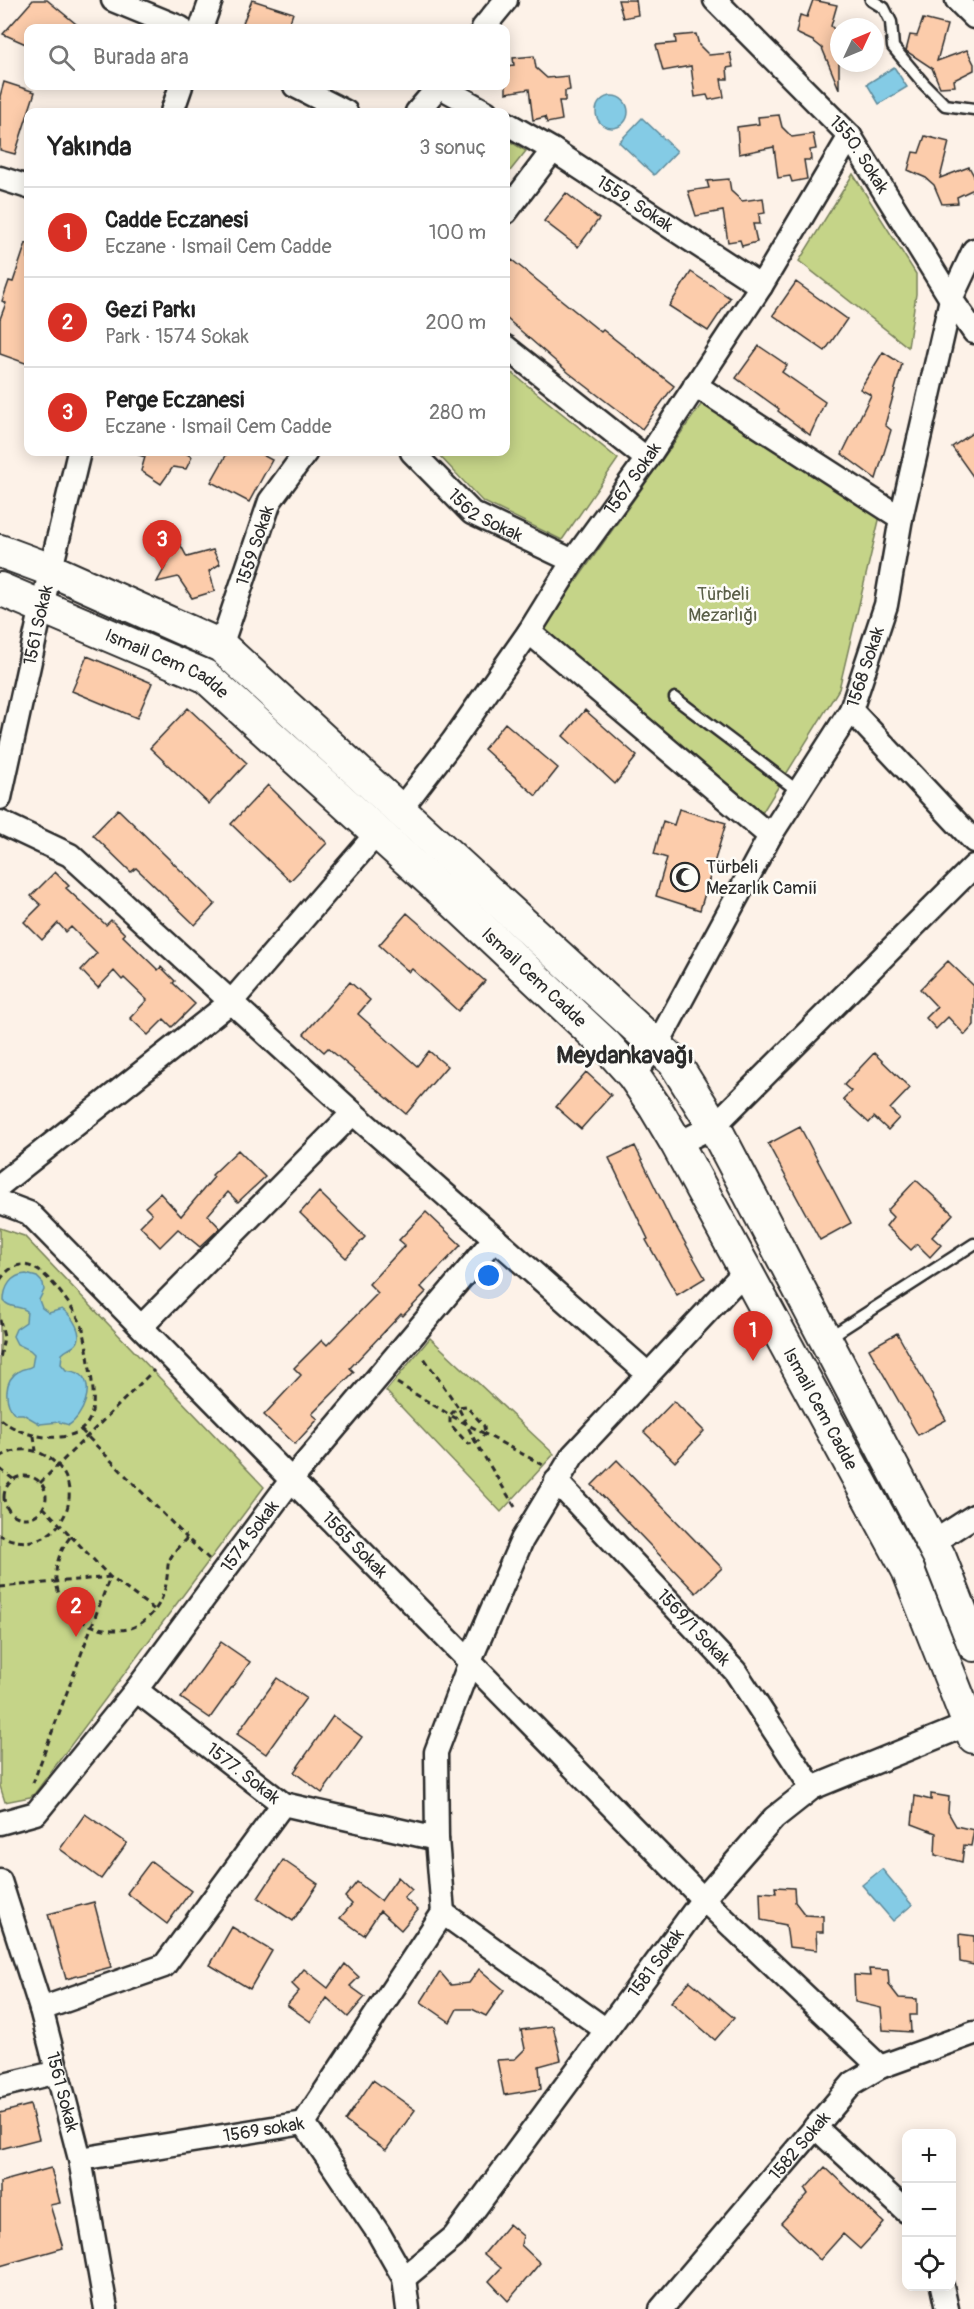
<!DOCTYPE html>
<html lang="tr">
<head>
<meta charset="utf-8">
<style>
	body { margin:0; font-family:Pangolin,sans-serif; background:#f2f2f2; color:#222 }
	.controls { position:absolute; right:18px; bottom:18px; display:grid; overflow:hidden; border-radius:12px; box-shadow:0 3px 15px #0003 }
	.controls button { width:54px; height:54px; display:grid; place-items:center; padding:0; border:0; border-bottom:2px solid #e0e0e0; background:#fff; color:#222; font:30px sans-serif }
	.compass { position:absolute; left:830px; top:18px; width:54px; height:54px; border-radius:50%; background:#fff; box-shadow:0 3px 15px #0003; rotate:46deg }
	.you { position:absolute; left:489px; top:1276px; width:21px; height:21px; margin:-15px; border:4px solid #fff; border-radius:50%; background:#1a73e8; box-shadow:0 0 0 9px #1a73e833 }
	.badge { display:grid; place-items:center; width:39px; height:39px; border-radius:50%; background:#d93025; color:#fff; font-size:20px; font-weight:700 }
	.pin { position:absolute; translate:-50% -50px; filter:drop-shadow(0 2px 3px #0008) }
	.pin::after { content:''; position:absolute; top:32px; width:21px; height:18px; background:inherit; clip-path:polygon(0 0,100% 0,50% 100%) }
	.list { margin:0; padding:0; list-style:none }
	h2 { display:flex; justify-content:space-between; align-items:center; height:78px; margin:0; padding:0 24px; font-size:26px }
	h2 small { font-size:20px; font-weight:400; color:#767676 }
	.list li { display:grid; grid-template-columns:39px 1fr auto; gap:18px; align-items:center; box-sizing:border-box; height:90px; padding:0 24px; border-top:2px solid #e0e0e0 }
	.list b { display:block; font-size:22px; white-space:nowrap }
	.list p { margin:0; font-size:20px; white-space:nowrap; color:#767676 }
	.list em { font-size:20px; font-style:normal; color:#767676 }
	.icon { flex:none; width:33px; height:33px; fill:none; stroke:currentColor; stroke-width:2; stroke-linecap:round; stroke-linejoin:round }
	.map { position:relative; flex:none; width:974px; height:2309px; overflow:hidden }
	.search { position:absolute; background:#fff; box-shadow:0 3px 15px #0003; left:24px; top:24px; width:486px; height:66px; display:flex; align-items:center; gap:15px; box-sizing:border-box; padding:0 21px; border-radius:12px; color:#767676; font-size:22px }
	.panel { position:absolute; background:#fff; box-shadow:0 3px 15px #0003; left:24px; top:108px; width:486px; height:348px; border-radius:12px }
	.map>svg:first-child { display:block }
</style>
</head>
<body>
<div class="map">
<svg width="974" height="2309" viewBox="0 0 974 2309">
	<rect width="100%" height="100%" fill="#fdf2e8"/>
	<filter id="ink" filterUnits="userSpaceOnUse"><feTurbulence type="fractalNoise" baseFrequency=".0167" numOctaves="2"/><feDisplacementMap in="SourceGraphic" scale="12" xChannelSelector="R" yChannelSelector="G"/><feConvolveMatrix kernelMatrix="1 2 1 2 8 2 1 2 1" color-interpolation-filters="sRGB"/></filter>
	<g filter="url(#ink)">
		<path fill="#c5d488" stroke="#78805a" stroke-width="1.5" d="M506,139L526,151L506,176Z
			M853,174L916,274V294L908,347L799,261Z
			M506,368L618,459L562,540L482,501L436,452H506Z
			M705,399L880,516L839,689L762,813L543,628Z
			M0,1228L24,1236L264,1487L35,1793L30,1797L5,1802L0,1786Z
			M430,1338L554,1454L501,1512L386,1391Z"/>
		<path fill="#84cbe5" stroke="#608b9b" stroke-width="1.5" d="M894,67L907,87L879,104L867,84Z
			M596 112a16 16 0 1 1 32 0a16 16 0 1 1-32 0Z
			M642,118L677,151L654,175L619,142Z
			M26,1274L37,1277L43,1283L44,1290L39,1300L42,1308L49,1313L62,1309C71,1315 87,1336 74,1346C69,1349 66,1350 62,1354L61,1364L66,1370C70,1371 77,1372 80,1374C96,1386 82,1417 69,1425L59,1422L40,1424L23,1414H15C4,1403 3,1380 19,1371C23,1368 28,1369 32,1366L34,1354L30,1350L17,1344L13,1336L16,1329L26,1322L27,1311C19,1305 10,1309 4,1301C4,1287 11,1275 26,1274Z
			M882,1869L912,1905L893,1921L862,1885Z"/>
		<path fill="#fcccab" stroke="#2b2b2b" stroke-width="1.5" d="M33,0H47L81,28H28V45L3,34Z
			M252,0L293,13L288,28H241Z
			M618,0H636L638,15L623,18Z
			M813,0L837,5L831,26L839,34V89L822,48L813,41L796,33L800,15L807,17Z
			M923,19L947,25L937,61L967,50L974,64V70L954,80L955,86L940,87L932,68L906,51L910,35L917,36Z
			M696,34L699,45L709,55L730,53L733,67L727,68L728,79H721L724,97L709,100L707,95L695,97L691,66L663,71L656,45L676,43L675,36Z
			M534,56L536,68L547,78L568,76L570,90L565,91V101H559L562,120L547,123L545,117L533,120L529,89L506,93V66L514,65L513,58Z
			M4,82L35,92L15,154L0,150V96Z
			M779,115L782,127L792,137L813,134L816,149L810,150L811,160H804L807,179L792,182L790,176L778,178L774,147L739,154L737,127L759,124L758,117Z
			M925,136L949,142L940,178L969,167L974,176V189L957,197L958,203L942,204L934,185L926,178L908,170L913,152L919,153Z
			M729,179L731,191L742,201L763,198L765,213L759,214L760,224H753L757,242L742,246L740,240L728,242L723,211L696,216L688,191L709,188L707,181Z
			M566,193L599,219L578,247L544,221Z
			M26,243L28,244V364L0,354V319L6,303L2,301L9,281L13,282Z
			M512,260L601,332L603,330L674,386L642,429L569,373L506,318V268Z
			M691,272L730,298L708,331L669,306Z
			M796,282L847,319L825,351L773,315Z
			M759,346L787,365L782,372L825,402L810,435L778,411L779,409L736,378Z
			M883,352L902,364L885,425L891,430L876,479L842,454L871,395L860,389Z
			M974,432V478L952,447Z
			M136,452H184L192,457L186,469L173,467L161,484L141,471L145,457L136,454Z
			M228,452H257L272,460L249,502L211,482Z
			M179,542L187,557L213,550L220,564L209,571L215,591L192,598L178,577L157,582Z
			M87,656L152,683L137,718L72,691Z
			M188,708L247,763L209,804L150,748Z
			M585,710L637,756L615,784L563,736Z
			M505,723L558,768L536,796L484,749Z
			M268,785L327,843L290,881L231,824Z
			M118,809L215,904L195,925L136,868L131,872L93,835Z
			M679,809L726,823L700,910L656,896L667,858L654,854L663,821L674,825Z
			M55,872L69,886L66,888L106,925L111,920L125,934L123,936L158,970L161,967L175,981L173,983L195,1004L172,1027L164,1019L148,1035L130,1018L147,1000L124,978L122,980L114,971L98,988L81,970L97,953L71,927L66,932L58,923L42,940L24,922L41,905L31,896Z
			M407,913L485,981L458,1011L412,969L409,972L379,945Z
			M948,961L974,986V1025L965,1035L948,1017L936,1029L926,1018L937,1007L920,989Z
			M350,982L370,1000L358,1014L417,1066L429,1051L447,1066L406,1114L328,1048L324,1052L304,1034Z
			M874,1053L910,1088L890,1109L899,1118L888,1130L874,1117L869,1123L843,1099L851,1091L844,1085Z
			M586,1072L611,1095L581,1129L556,1107Z
			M800,1127L851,1223L820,1240L768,1144Z
			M635,1146L673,1224L674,1223L705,1278L677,1295L646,1240L648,1239L609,1158Z
			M238,1150L265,1177L238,1202L228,1192L208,1215L220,1228L200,1247L178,1229L160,1247L140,1226L152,1214L145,1207L160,1193L181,1216L214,1177L212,1175Z
			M916,1180L953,1214L932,1237L941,1245L930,1257L917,1244L911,1250L886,1226L893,1217L887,1211Z
			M319,1192L365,1237L346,1258L300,1213Z
			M426,1212L461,1245L421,1287L426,1292L403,1316L401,1314L350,1368L354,1372L312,1414L318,1419L295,1444L264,1415L301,1375L294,1368L322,1340L327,1345L378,1293L369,1284L405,1245L399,1240Z
			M897,1333L946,1420L918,1435L869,1349Z
			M674,1401L704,1431L675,1462L644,1432Z
			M617,1460L722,1568L696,1593L592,1485Z
			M221,1642L250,1662L210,1718L181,1698Z
			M277,1678L306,1698L266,1754L237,1734Z
			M333,1716L362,1737L322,1793L294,1772Z
			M931,1794L949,1797L948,1812L956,1826L974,1830L971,1846L964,1845L962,1862L935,1855L936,1833L912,1824L915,1796L931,1800Z
			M85,1814L127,1843L101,1879L60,1849Z
			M283,1860L318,1884L293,1921L258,1898Z
			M151,1861L191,1891L167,1924L127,1893Z
			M398,1877L412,1890L404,1898L418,1910L401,1930L380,1911L364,1935L340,1918L352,1904L345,1897L357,1882L381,1901Z
			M775,1887L794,1888L795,1902L805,1915L823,1916V1932H816L817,1950L789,1947L786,1925L761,1920L760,1892L776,1893Z
			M94,1902L111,1967L66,1979L48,1914Z
			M232,1927L272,1951L250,1989L210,1965Z
			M959,1934L974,1936V1965L960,1962Z
			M345,1964L359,1977L350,1986L365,1997L348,2017L327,1998L311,2022L287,2005L299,1991L292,1984L304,1969L328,1988Z
			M479,1969L504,1990L486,2016L472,2009H457L450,2022L421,2002L440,1972L451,1985L469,1983Z
			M869,1969L888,1970L889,1985L899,1998L917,1999V2015H910L911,2032L883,2030L881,2008L855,2002L854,1975L870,1976Z
			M690,1981L734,2018L715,2040L671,2002Z
			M553,2026L561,2060L539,2066L541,2089L504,2095L497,2060L515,2059L525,2049L521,2030Z
			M373,2080L415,2110L386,2150L345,2121Z
			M30,2105L39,2139L0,2149V2113Z
			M825,2167L884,2223L860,2249L843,2234L820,2260L781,2223L808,2194L805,2189Z
			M51,2168L60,2203L50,2205L63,2248L0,2266V2182Z
			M509,2224L523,2236L521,2245L540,2263L508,2301L489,2281L501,2268L484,2254Z"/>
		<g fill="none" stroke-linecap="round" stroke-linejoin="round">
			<g stroke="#2b2b2b" stroke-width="15">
				<path id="lane" d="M871,0L884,8L891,22L893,47L924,84L945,105L974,109
					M675,698L798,791
					M828,1338L974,1244"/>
			</g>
			<g stroke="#2b2b2b" stroke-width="27">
				<g id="street">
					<path d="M113,0L181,28"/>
					<path id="s1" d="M715,0L850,136L951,299L974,332"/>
					<path d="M957,0L974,17"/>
					<path d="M201,28L211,0"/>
					<path d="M483,28L506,0"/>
					<path d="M295,86L346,112"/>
					<path d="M172,112L181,86"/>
					<path d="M417,112L439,86L486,112"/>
					<path id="s2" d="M506,123L553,150L761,286"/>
					<path d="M0,178L28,187"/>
					<path d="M506,212L553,150"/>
					<path d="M506,347L647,459"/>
					<path d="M695,385L901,518"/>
					<path id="s3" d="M412,452L472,513L573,561"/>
					<path d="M529,632L770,836"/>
					<path id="s4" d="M221,646L270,501L306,452"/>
					<path d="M851,710L974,841"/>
					<path id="s5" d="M0,798L42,606L79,452"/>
					<path id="s6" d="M400,810L453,741L529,632L573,561L647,459L761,286L850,136"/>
					<path d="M0,822L70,855L353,1113L648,1374"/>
					<path id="s7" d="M633,1075L657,1045L770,836L851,710L886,605L901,518L951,299L974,250"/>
					<path d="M677,1144L714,1126L974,866"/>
					<path d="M0,1185L232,1001L377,833"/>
					<path id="s8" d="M0,1202L29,1213L703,1899L880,2067"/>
					<path d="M142,1326L353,1113"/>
					<path id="s9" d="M556,1481L735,1671L812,1788"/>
					<path d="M932,1543L974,1516"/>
					<path id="s10" d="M136,1690L283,1804L437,1839"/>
					<path id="s11" d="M0,1823L36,1813L136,1690L292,1479L495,1238"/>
					<path id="s12" d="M0,1881L41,2009L80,2159L106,2309"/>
					<path d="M443,1913L606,2030"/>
					<path d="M41,2009L164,1966L283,1804"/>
					<path d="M0,2086L58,2072"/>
					<path d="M304,2123L443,1913L437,1839L436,1752L475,1649L522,1540L573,1455L746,1270"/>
					<path d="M815,2127L906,2211"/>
					<path id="s13" d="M80,2159L304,2123L379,2234L404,2278L408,2309"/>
					<path id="s14" d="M404,2278L454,2237L703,1899L774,1818L812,1788L969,1724"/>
					<path d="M942,2286L947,2309"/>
					<path id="s15" d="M661,2309L853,2083L880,2067L974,2033"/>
				</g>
			</g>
			<g stroke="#2b2b2b" stroke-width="36">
				<g id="secondary">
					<path d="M0,551L51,570L221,646L674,1062L714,1126L940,1558L974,1645"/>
					<path id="s16" d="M0,589L205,676L455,903L606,1045L633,1075L655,1107L677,1144L908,1570L974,1737"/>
				</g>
			</g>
			<path stroke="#2b2b2b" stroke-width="3" stroke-dasharray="6 4.5" stroke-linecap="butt" d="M0,1280C23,1247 48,1276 64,1297C72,1308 81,1320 84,1333C87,1345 88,1357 90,1369C95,1398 100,1433 60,1437C39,1439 16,1432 0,1419
				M0,1320L4,1337L0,1359
				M397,1383L450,1415L458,1407L422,1355
				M81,1430L187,1538
				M485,1434L450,1415V1424L468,1444L476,1443L458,1407L466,1406L484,1426L485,1434
				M34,1436L36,1451
				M0,1457C12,1450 27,1447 40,1453C100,1480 58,1566 0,1535
				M0,1469L13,1479
				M4 1497a21 21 0 1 1 42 0a21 21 0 1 1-42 0Z
				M40,1483L154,1370
				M43,1507L71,1536C38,1577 62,1629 115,1630C125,1630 132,1629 141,1623C157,1612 165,1597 167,1577C168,1571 167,1564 170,1559C174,1551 181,1544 187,1538L209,1559
				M515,1507L476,1443L485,1434L545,1466
				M71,1536L110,1577L155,1610
				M0,1587L110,1577L33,1783"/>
			<use href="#lane" stroke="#fdfcf7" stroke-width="10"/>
			<use href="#street" stroke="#fdfcf7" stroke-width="22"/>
			<use href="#secondary" stroke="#fdfcf7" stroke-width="32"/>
		</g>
	</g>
	<defs>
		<g id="mosque-ring" transform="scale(1.5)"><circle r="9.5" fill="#fdfcf7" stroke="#2b2b2b" stroke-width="1.5"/><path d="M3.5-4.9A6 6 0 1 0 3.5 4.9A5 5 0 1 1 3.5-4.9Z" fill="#2b2b2b"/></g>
	</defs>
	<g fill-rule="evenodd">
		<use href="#mosque-ring" x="685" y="877"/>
	</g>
	<g text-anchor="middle" stroke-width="5" stroke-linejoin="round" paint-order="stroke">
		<g font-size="18" fill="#2b2b2b" stroke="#fdfcf7">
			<text dy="6" stroke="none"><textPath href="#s1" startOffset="212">1550. Sokak</textPath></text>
			<text dy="6" stroke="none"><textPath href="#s2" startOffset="152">1559. Sokak</textPath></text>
			<text dy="6" stroke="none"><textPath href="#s6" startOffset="405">1567 Sokak</textPath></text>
			<text dy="6" stroke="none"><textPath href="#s3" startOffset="98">1562 Sokak</textPath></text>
			<text dy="6" stroke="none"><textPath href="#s4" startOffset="106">1559 Sokak</textPath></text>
			<text dy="6" stroke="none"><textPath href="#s5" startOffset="177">1561 Sokak</textPath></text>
			<text dy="6" stroke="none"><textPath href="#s16" startOffset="183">Ismail Cem Cadde</textPath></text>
			<text dy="6" stroke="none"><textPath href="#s7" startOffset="471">1568 Sokak</textPath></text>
			<text dy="6" stroke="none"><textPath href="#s16" startOffset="669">Ismail Cem Cadde</textPath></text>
			<text dy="6" stroke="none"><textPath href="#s16" startOffset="1191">Ismail Cem Cadde</textPath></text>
			<text dy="6" stroke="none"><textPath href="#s11" startOffset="387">1574 Sokak</textPath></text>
			<text dy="6" stroke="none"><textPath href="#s8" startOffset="496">1565 Sokak</textPath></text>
			<text dy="6" stroke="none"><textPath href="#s9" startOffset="201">1569/1 Sokak</textPath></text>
			<text dy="6" stroke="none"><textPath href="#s10" startOffset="136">1577. Sokak</textPath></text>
			<text dy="6" stroke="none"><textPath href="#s14" startOffset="405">1581 Sokak</textPath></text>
			<text dy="6" stroke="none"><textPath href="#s12" startOffset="220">1561 Sokak</textPath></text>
			<text dy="6" stroke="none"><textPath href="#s13" startOffset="186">1569 sokak</textPath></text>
			<text dy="6" stroke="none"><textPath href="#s15" startOffset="214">1582 Sokak</textPath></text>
		</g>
		<g font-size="18" fill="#595e47" stroke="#fdfcf7">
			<text x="723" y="600">Türbeli<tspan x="723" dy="21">Mezarlığı</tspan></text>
		</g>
		<g font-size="18" fill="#2b2b2b" stroke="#fdfcf7" text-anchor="start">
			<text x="706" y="873">Türbeli<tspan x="706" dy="21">Mezarlık Camii</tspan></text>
		</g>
		<g font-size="24" font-weight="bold" fill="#2b2b2b" stroke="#fdfcf7">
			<text x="625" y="1063">Meydankavağı</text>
		</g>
	</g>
</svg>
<div class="controls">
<button>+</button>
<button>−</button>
<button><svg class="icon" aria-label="locate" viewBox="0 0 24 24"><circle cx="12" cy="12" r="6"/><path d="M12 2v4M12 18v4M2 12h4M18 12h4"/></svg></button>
</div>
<svg class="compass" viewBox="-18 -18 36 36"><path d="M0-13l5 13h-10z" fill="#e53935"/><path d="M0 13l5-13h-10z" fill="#767676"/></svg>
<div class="you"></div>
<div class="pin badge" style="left:753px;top:1361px">1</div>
<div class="pin badge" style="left:76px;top:1637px">2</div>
<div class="pin badge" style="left:162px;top:570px">3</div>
<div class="search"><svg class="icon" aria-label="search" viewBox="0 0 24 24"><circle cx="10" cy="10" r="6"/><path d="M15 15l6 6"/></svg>Burada ara</div>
<section class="panel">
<h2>Yakında<small>3 sonuç</small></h2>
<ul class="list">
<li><span class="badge">1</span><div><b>Cadde Eczanesi</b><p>Eczane · Ismail Cem Cadde</p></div><em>100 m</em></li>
<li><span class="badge">2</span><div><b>Gezi Parkı</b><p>Park · 1574 Sokak</p></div><em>200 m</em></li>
<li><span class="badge">3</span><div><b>Perge Eczanesi</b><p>Eczane · Ismail Cem Cadde</p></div><em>280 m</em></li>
</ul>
</section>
</div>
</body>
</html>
